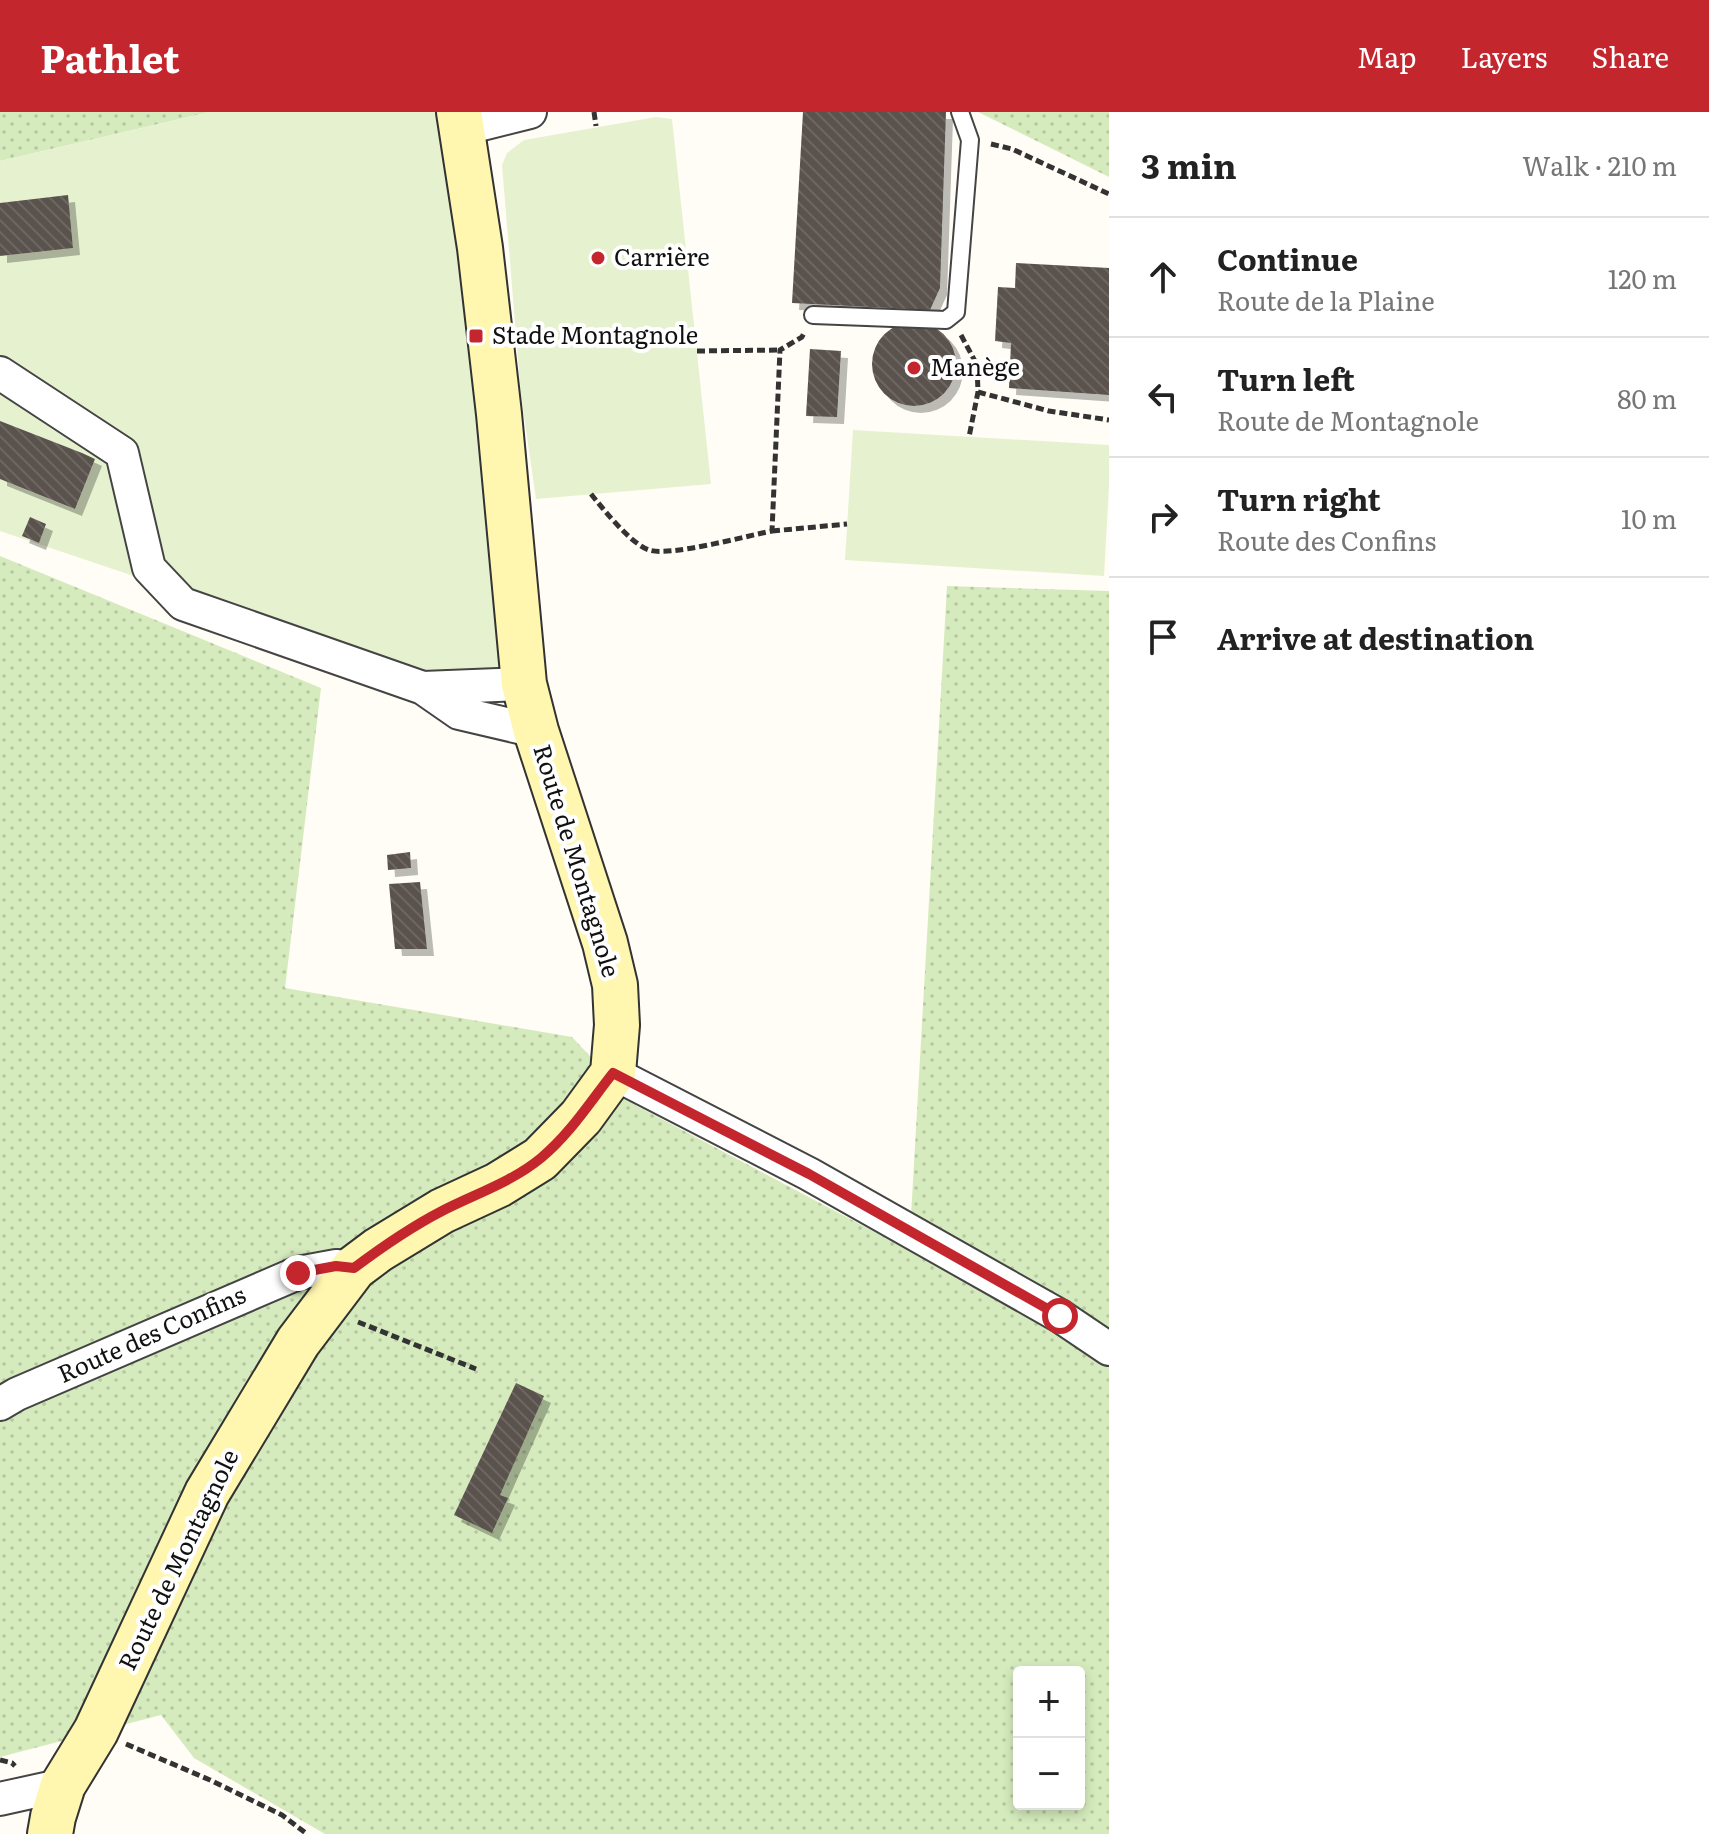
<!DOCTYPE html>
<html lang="en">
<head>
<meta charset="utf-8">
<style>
	body { margin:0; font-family:Literata,serif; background:#f6f6f6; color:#222 }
	.controls { position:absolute; right:24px; bottom:24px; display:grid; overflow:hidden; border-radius:8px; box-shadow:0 4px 12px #0003 }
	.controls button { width:72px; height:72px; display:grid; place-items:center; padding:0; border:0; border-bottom:2px solid #e0e0e0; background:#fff; color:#222; font:40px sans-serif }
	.stop { position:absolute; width:24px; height:24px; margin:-18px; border:6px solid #c4262e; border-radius:50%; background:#fff }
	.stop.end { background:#c4262e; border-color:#fff; box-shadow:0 2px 8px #0008 }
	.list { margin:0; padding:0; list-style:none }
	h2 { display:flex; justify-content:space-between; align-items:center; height:104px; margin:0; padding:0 32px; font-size:34px }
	h2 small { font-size:26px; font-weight:400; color:#767676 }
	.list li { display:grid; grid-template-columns:52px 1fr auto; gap:24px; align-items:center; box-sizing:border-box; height:120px; padding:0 32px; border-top:2px solid #e0e0e0 }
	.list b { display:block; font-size:30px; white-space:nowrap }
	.list p { margin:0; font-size:26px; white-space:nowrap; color:#767676 }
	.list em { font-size:26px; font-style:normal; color:#767676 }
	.icon { flex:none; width:44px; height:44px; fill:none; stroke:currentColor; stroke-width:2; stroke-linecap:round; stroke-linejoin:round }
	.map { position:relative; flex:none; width:1109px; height:1722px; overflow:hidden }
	header { display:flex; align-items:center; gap:48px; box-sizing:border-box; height:112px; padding:0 40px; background:#c4262e; color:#fff }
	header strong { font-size:38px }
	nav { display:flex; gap:44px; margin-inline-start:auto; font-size:28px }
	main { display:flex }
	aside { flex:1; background:#fff }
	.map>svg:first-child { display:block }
</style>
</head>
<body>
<header>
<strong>Pathlet</strong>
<nav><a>Map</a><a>Layers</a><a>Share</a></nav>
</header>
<main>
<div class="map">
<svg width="1109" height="1722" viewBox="0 0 1109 1722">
	<defs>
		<pattern id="grass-dots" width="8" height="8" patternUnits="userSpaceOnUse" patternTransform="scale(2)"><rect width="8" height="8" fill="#d5ebbd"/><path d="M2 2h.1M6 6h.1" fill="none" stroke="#b6c8a1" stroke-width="1.8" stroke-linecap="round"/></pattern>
		<pattern id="building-back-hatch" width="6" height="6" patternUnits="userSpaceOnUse" patternTransform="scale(2)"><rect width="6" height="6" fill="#5a524d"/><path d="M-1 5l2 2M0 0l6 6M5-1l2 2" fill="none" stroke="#6d6662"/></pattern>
		<filter id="shadow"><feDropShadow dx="7" dy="7" stdDeviation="0" flood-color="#0004"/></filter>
	</defs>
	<rect width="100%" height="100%" fill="#fffdf5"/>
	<path fill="url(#grass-dots)" fill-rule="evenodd" d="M0,0H210L0,49Z
		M978,0H1109V65Z
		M0,444L321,576L285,876L572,925L637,994L1050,1213L1109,1254V1722H325L194,1646L161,1603L0,1645ZM1019,1560H1079V1692H1019Z
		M947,474L1109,479V1219L911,1104Z"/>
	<path fill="#e6f2cf" d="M210,0H451L503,557L421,561L0,419V49Z
		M656,5L672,7L711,372L536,387L521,283L502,53L507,41L524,28Z
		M853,318L1109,333V374L1104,464L845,448Z"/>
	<path fill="url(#building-back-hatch)" filter="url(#shadow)" d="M803,0H946L940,176L930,198L792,191Z
		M68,83L73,136L0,144V91Z
		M1016,151L1109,156V283L1009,276L1011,231L995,229L998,175L1015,176Z
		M872 252a42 42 0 1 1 84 0a42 42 0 1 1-84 0Z
		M810,237L841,239L837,305L806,304Z
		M0,309L82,341L95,347L75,397L0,367Z
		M30,405L46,412L39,431L22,424Z
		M410,740L411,756L388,758L387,743Z
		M420,770L427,837H395L389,772Z
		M516,1271L544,1284L500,1383L508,1386L492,1421L454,1403Z"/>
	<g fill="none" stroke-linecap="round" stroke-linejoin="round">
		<g stroke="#444" stroke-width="20">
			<path id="lane" d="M813,203L946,208L956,200L970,28L960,0"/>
		</g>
		<g stroke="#444" stroke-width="36">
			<path id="street" d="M462,17L530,0
				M0,261L122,341L149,456L183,492L423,576L459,601L536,619
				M423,576L524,572
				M613,961L809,1062L1060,1204L1109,1237
				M0,1292L17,1282L298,1161L336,1154L354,1156
				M0,1687L63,1673"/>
		</g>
		<g stroke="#333" stroke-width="48">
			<path id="secondary" d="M50,1722L53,1705L63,1673L96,1619L207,1381L298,1230L354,1156L378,1138L442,1099L498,1073L540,1047L581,1005L613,961L617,913L615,873L605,831L536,619L524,572L499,302L480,136L459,0"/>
		</g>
		<path stroke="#333" stroke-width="5" stroke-dasharray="8 4" stroke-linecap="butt" d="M594,0L596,14
			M991,32L1012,37L1109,82
			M961,223L977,253L978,280L969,325
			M697,239L780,238
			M978,280L1049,299L1109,308
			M591,382C603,397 631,432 649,438C669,445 746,424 772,419L780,238L802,225L804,221
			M772,419L847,412
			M358,1210L476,1257
			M126,1632L210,1668L282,1703L307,1722
			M0,1648L12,1651L15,1654"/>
		<use href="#lane" stroke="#fff" stroke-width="16"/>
		<use href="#street" stroke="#fff" stroke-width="32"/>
		<use href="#secondary" stroke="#fff6b0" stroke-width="44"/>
	</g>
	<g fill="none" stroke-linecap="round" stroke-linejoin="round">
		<path stroke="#c4262e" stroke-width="10" d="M298,1161L336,1154L354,1156C382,1135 411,1115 442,1099C475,1082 512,1070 541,1046C570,1022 590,990 613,961L809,1062L1060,1204"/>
	</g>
	<g fill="#c4262e" stroke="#fff" stroke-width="3">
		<circle cx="598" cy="146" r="8"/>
		<rect x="468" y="216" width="16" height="16" rx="4"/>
		<circle cx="914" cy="256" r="8"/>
	</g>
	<g text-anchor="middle" stroke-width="8" stroke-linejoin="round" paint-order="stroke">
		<g font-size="24" fill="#111" stroke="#fff" text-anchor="start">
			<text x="614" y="154">Carrière</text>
			<text x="492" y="232">Stade Montagnole</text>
			<text x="930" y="264">Manège</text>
		</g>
		<g font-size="24" fill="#111" stroke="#fff">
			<text transform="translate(576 749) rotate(73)" y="8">Route de Montagnole</text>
			<text transform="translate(152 1223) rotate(-24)" y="8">Route des Confins</text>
			<text transform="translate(179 1448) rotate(-64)" y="8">Route de Montagnole</text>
		</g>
	</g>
</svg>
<div class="controls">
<button>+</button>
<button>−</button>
</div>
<div class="stop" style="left:1060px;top:1204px"></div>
<div class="stop end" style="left:298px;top:1161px"></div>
</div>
<aside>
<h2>3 min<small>Walk · 210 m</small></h2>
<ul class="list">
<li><svg class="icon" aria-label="ahead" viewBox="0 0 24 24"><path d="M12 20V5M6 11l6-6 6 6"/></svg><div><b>Continue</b><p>Route de la Plaine</p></div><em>120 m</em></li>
<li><svg class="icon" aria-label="left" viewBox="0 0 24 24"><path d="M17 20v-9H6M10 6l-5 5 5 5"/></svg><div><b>Turn left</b><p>Route de Montagnole</p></div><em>80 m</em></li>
<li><svg class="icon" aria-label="right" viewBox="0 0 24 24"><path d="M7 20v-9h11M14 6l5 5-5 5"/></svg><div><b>Turn right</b><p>Route des Confins</p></div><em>10 m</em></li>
<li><svg class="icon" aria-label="arrive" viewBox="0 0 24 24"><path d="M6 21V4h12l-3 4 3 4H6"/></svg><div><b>Arrive at destination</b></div></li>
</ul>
</aside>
</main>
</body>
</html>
